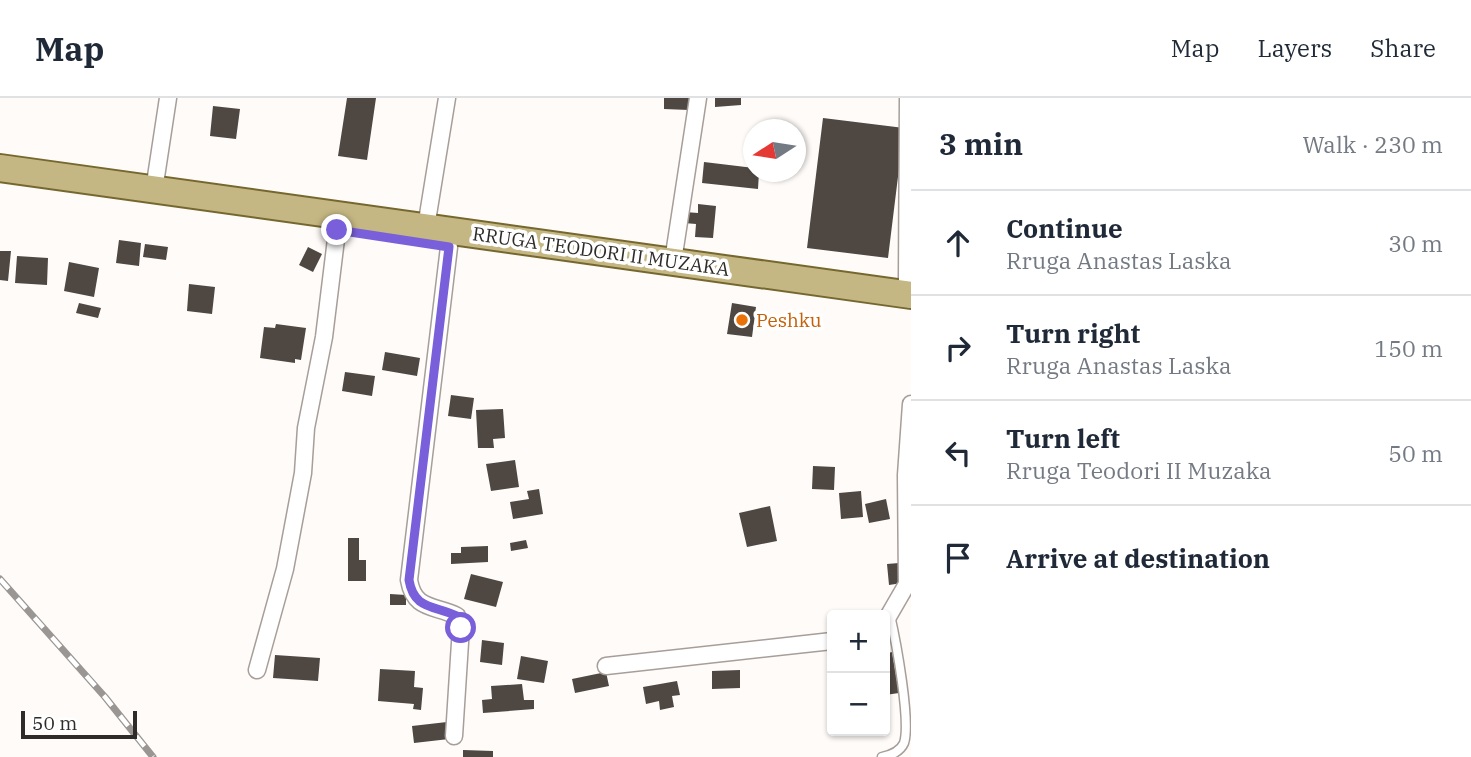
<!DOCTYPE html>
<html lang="en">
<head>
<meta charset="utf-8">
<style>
	body { margin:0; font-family:"IBM Plex Serif",serif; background:#f6f6f7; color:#1f2937 }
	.controls { position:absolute; right:21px; bottom:21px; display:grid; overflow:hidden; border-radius:7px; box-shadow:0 2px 5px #0004 }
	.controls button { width:63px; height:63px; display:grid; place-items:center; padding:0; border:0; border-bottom:2px solid #e0e1e3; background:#fff; color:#1f2937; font:35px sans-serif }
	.compass { position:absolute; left:743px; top:21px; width:63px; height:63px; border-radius:50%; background:#fff; box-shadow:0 2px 5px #0004; rotate:258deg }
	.scale { position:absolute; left:21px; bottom:18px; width:116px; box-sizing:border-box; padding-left:7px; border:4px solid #2f2b29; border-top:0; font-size:19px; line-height:24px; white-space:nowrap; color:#2f2b29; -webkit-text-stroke:5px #fff; paint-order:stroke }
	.stop { position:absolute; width:21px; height:21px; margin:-16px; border:5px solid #795fda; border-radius:50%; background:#fff }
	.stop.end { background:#795fda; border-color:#fff; box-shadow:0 2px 7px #0008 }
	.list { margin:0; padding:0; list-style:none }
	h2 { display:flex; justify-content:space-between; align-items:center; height:91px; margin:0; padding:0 28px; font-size:30px }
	h2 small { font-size:23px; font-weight:400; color:#747a83 }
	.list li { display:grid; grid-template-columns:46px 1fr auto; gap:21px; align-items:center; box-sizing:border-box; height:105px; padding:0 28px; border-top:2px solid #e0e1e3 }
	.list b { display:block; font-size:26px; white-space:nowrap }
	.list p { margin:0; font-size:23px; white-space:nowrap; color:#747a83 }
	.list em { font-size:23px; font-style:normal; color:#747a83 }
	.icon { flex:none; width:38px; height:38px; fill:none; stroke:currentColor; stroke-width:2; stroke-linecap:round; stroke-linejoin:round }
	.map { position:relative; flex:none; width:911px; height:659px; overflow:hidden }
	header { display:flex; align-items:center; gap:42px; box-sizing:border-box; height:98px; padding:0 35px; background:#fff; border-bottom:2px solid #e0e1e3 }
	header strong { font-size:33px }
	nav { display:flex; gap:38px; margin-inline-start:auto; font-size:24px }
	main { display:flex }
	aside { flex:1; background:#fff }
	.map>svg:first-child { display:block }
</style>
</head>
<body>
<header>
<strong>Map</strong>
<nav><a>Map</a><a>Layers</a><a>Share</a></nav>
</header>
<main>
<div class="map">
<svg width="911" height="659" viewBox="0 0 911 659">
	<rect width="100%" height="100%" fill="#fefbf8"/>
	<path fill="#4e4742" d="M347,0H376L367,62L338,58Z
		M664,0H690L689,12L664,11Z
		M715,0H741V7L715,9Z
		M213,8L240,11L236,41L210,38Z
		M823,20L904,30L888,160L807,150Z
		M704,64L754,70V74H759L758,91L702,85Z
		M698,106L716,108L713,140L695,139L696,126L684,125L685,114L698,115Z
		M119,142L141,145L139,168L116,165Z
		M145,146L168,149L166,162L143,159Z
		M308,149L322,156L313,174L299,167Z
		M0,153H11L8,183L0,182Z
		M17,158L48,160L47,187L15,185Z
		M69,164L99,170L94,199L64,193Z
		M189,186L215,189L212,216L187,213Z
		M79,205L101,210L98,220L76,215Z
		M732,205L756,209L752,239L727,236Z
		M276,226L306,230L301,262L295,261V265L260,260L264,229L275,230Z
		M385,254L420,260L417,278L382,272Z
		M345,274L375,278L372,298L342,293Z
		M451,297L474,300L471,321L448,318Z
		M503,311L505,340L493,341L494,350H478L476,312Z
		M515,362L519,389L491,393L486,366Z
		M813,368L835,369L834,392L812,391Z
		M539,391L543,416L513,421L510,404L529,401L527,393Z
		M861,393L863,419L841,421L839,395Z
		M886,401L890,421L869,425L865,406Z
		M770,408L777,443L747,449L739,415Z
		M348,440H359V462H366V483H348Z
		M526,442L528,450L511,453L510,445Z
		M488,448V464L451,466V455H461V449Z
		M899,465L902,485L889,487L887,466Z
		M471,476L503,484L496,509L464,501Z
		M390,496L406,497V507H390Z
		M482,542L504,545L502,567L480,564Z
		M892,554L899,595L885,597V556Z
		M275,557L320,560L318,583L273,580Z
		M521,558L548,563L544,585L517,581Z
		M380,571L415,573L414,589L423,590L421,612L413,611L414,606L378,603Z
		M740,572V590L712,591V573Z
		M606,574L609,588L575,595L572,581Z
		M677,583L680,597L672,598L674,609L660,612L659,603L646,606L643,589Z
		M522,586L524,602H534V611L483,615L482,602L492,601L491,588Z
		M447,624L449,641L414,645L412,628Z
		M463,652L493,653V659H463Z"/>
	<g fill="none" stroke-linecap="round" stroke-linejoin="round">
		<g stroke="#a79e99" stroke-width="11">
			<path id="service" d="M882,659C891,657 900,654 904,645C911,624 896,543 890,517"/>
		</g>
		<g stroke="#a79e99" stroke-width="19">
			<path id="minor" d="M908,0L907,183L910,196
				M154,92L168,0
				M426,129L447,0
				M449,149L409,482C414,512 434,507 457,518L461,529L454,638
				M673,163L698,0
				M885,524L907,486L906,377L911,306
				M606,568L832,543
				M257,572L285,471L303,375L306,330L324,239L337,133"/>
		</g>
		<g stroke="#76672e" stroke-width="30">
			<path id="primary" d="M0,70L911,197"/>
		</g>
		<use href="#service" stroke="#fff" stroke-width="8"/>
		<use href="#minor" stroke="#fff" stroke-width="16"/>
		<use href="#primary" stroke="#c4b783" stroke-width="26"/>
		<g stroke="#9a9694" stroke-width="7">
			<path id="rail" d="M0,481L105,599L153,659"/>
		</g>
		<use href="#rail" stroke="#fff" stroke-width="4.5" stroke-dasharray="13" stroke-linecap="butt"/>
	</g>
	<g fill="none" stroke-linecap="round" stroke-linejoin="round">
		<path stroke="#795fda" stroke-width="9" d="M337,132L449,149L409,482C414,512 434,507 457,518L461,530"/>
	</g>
	<circle fill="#e8710a" stroke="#fff" stroke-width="2.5" cx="742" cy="222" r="7"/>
	<g text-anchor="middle" stroke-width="7" stroke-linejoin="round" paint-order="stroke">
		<g font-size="19" fill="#2f2b29" stroke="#fff">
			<text transform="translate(601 153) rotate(8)" y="7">RRUGA TEODORI II MUZAKA</text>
		</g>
		<g font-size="19" fill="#c56008" stroke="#fff" text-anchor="start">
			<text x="756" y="229">Peshku</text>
		</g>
	</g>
</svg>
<div class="controls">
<button>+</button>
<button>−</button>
</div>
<svg class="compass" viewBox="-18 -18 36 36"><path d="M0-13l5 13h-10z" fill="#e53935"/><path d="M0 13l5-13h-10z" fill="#747a83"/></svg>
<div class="scale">50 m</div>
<div class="stop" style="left:461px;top:530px"></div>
<div class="stop end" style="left:337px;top:132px"></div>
</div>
<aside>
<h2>3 min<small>Walk · 230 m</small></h2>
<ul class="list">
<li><svg class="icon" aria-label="ahead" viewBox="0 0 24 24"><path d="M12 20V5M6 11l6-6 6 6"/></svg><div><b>Continue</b><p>Rruga Anastas Laska</p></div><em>30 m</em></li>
<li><svg class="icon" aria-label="right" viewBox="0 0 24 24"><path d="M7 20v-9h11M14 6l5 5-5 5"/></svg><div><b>Turn right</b><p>Rruga Anastas Laska</p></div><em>150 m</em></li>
<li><svg class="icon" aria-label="left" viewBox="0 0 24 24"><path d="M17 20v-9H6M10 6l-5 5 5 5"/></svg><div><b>Turn left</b><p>Rruga Teodori II Muzaka</p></div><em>50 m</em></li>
<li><svg class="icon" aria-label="arrive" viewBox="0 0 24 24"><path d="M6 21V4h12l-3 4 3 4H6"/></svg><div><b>Arrive at destination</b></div></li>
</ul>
</aside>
</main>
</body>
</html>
